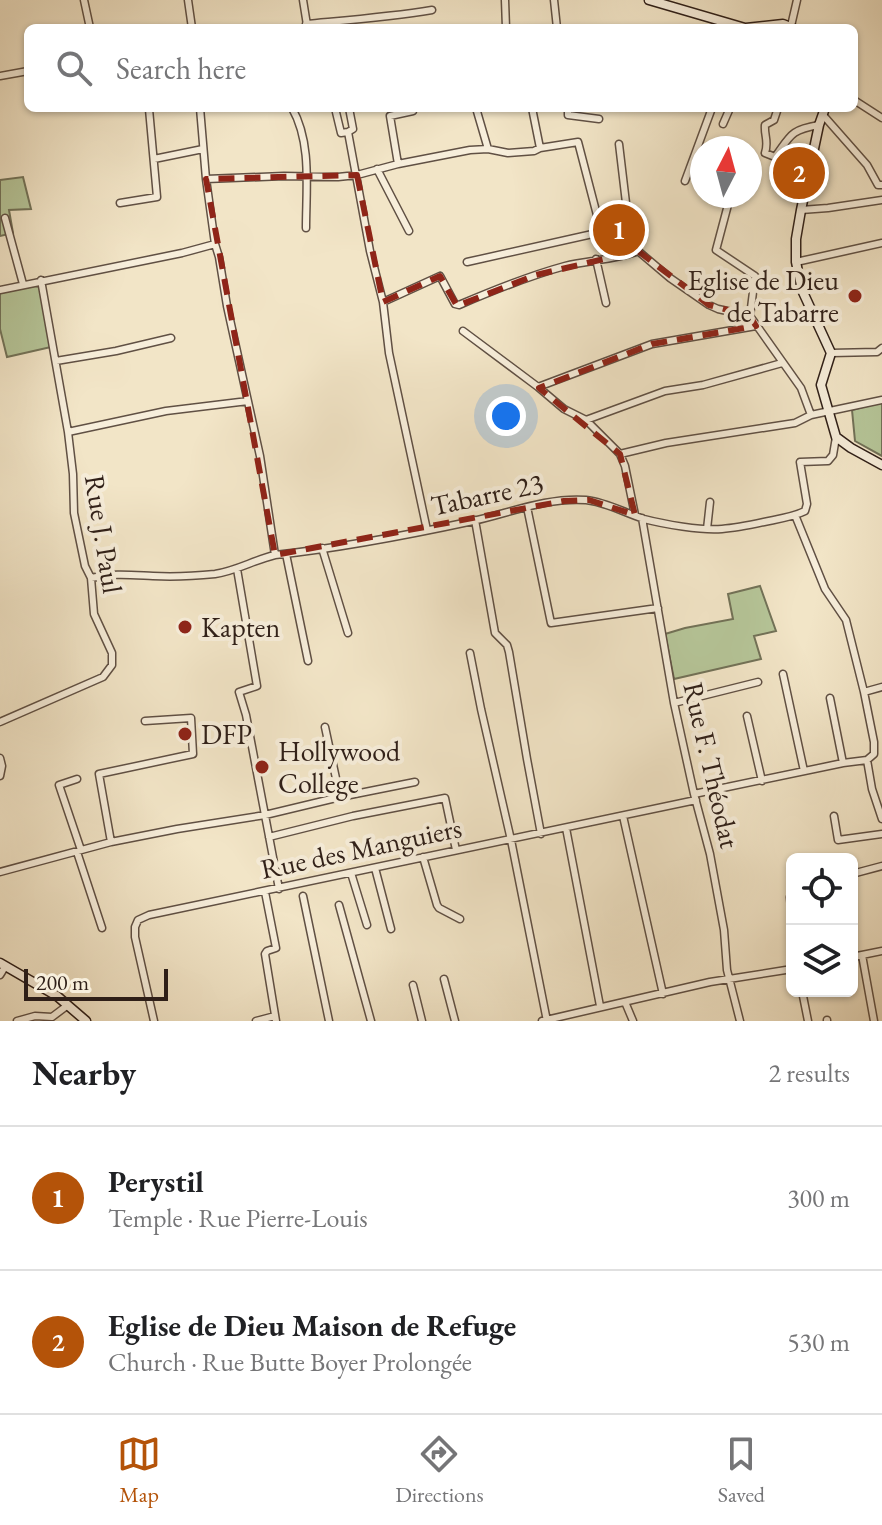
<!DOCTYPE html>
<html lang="en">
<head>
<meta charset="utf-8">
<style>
	body { margin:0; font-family:"EB Garamond",serif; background:#f2f2f2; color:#202124 }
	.controls { position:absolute; right:24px; bottom:24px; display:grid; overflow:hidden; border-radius:12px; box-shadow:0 2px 6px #0004 }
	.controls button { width:72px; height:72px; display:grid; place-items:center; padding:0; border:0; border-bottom:2px solid #e0e0e0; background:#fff; color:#202124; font:40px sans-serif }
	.compass { position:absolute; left:690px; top:136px; width:72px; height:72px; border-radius:50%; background:#fff; box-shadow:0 2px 6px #0004; rotate:6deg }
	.scale { position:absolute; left:24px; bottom:20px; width:144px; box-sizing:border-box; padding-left:8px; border:4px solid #2f1f18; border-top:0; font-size:22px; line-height:28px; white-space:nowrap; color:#2f1f18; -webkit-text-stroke:6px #f7eedb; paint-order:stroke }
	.you { position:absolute; left:506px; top:416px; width:28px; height:28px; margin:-20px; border:6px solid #fff; border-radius:50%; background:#1a73e8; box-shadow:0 0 0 12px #1a73e833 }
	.badge { display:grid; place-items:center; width:52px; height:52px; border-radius:50%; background:#b45309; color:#fff; font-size:26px; font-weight:700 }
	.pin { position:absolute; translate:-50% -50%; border:4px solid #fff; box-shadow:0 2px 8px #0006 }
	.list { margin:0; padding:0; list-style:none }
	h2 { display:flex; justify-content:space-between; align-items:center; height:104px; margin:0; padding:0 32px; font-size:34px }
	h2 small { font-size:26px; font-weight:400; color:#757577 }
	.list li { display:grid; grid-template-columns:52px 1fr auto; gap:24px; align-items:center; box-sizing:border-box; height:144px; padding:0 32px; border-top:2px solid #e0e0e0 }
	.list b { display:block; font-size:30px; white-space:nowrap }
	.list p { margin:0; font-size:26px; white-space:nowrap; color:#757577 }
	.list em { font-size:26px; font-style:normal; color:#757577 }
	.icon { flex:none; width:44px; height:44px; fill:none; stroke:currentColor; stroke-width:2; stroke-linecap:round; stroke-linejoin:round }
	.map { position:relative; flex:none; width:882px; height:1021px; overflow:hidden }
	.search { position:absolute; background:#fff; box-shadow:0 2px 6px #0004; left:24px; right:24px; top:24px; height:88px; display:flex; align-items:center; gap:20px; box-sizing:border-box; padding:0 28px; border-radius:12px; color:#757577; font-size:30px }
	.sheet { height:392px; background:#fff }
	nav { display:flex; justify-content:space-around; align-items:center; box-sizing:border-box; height:112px; border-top:2px solid #e0e0e0; background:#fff; font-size:22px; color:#757577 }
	nav a { display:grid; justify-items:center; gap:4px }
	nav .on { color:#b45309 }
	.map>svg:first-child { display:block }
</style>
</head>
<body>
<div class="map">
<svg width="882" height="1021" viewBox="0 0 882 1021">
	<rect width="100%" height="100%" fill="#f2e5c7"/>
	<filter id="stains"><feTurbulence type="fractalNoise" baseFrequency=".0025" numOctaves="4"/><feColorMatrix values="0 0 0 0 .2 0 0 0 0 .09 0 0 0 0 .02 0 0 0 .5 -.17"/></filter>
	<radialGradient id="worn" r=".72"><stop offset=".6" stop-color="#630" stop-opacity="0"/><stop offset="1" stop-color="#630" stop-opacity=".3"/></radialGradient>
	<path fill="#b6c699" stroke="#727258" stroke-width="2" d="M23,177L31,209L9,210L13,233L0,236V180Z
		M39,285L51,347L7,357L0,329V293Z
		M882,402V456L855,441L852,410Z
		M760,586L776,631L754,636L761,659L674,679L665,634L685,628L733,619L728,594Z"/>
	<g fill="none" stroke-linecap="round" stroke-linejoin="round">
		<g stroke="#605044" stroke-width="9">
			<path id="street" d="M84,0L90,28
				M188,0L192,28
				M303,0L307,25
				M505,0L506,28
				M554,0L557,28
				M306,24C349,20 390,17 432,10
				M791,26L797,0
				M0,76L28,71
				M854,100L882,118
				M200,108L206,179L215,244L219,257L227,306L260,456L275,555
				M292,108C312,143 306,189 306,228
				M335,108L341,133L348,132
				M476,108L488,149
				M532,108L540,148
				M568,108V115L599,119
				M778,108L774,120L765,125C764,136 769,141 765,153L775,157C791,135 790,130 819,125
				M823,115L867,165L878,185H882
				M723,124L730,108
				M348,132L370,251L383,302L389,353L427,530
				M348,132L353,129L349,108
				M619,144L631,245
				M154,159L203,149
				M398,164L390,116L413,111
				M377,169L409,231
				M206,179L284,176L338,177L357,175L398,164L470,150L488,149L508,153L534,151L540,148L578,142L597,215L606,231L631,245L670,278L709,305L718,309L750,316L801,388L811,415L882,400
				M685,181L712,108
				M729,201L716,250L755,276L750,316
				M120,203L157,197L149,109L152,108
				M801,210L828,208L882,200
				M5,218L23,284
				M596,259L606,303
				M467,262L606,231
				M796,262L882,243
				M0,290L182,253L215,244
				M383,302L440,276L455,304L459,305C494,290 528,276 565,266C589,260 615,260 638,251
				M463,331L538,387L564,409L586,420L620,454L625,466L635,515
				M831,353L877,352L882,348
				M56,361L116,351L171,338
				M538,387L652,344L756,326
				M586,420L665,391L703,385L782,363
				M68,432L166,411L248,401
				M620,454L666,443L795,423L811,415
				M527,507L551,623L658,608
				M795,515L825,589L846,620L864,692L882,687
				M642,518L674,703L694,794L710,854L724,930L727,970L740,1021
				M475,520L495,633L507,645L509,652L527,759L541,834
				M707,529L710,502
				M322,548L348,633
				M286,554L308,661
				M237,569L257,686L239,692L246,715L279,889
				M91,578C112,573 131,575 153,576C173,577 195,576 215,574C236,571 254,560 275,555C341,548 408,535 473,521C509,513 548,497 586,500C606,502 625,513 644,519C663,524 702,531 722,529C736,528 750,525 764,522C778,519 793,517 805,511L807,504L800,462L828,461L833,455L836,437
				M470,653L481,709L511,840L547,1021
				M783,674L804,771
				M830,698L843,763
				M674,703L758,682
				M747,716L762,781
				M0,722L103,677L112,665V653L94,614L91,578L85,566L74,513L73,474L68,432L41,280
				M325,727L340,797
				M0,758L2,766L0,776
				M867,760L872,789L882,819
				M77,779L59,785L81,850
				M694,794L843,763L867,760L874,754V742L864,692
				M623,816L663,994
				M834,816L838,840L882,834
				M566,828L600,1006
				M269,837L353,816L445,798L456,850
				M111,842L99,774L193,754L191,718L145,721
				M77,852L102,928
				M423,857L437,905L439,908L460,919
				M375,868L391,929
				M0,872L111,842L177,829L265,815L340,797L415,782
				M351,873L367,925
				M852,874L882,866
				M265,892L276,948L267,951L265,954L276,1021
				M792,895L790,897L792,920
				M303,896L329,1021
				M339,905L371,1021
				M862,955L874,1021
				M852,957L882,951
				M0,975L5,967
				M444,979L455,1021
				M413,985L422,1021
				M802,991L808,1021
				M625,1002L633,1021
				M827,1020V1021
				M17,1021L35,1016L52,1017L68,1005
				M154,1021L135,937V927L138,920L149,915L696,800
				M256,1021L275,1016
				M542,1021L710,982L792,969"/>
		</g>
		<g stroke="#2f1f18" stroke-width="11">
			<path id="secondary" d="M649,0L745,28
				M746,28L783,24L793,28
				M825,108L819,125L801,210L796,239V262L802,290L831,353L821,385L836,437L851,448L882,465
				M0,963L57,996L86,1021"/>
		</g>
		<use href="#street" stroke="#f7eedb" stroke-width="6"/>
		<use href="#secondary" stroke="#f7eedb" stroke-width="8"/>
	</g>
	<path fill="none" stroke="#8f2418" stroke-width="6" stroke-dasharray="16 10" stroke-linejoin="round" d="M357,175L383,302L440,276L457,306L536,275L638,251L709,305L750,316L756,326L652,344L539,388L620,454L635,515L589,500L564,501L275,555L206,179Z"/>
	<g fill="#8f2418" stroke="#f7eedb" stroke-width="3">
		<circle cx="855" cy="296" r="8"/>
		<circle cx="185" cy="627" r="8"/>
		<circle cx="185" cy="734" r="8"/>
		<circle cx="262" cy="767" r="8"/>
	</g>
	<g text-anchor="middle" stroke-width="8" stroke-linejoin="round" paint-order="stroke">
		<g font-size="28" fill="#2f1f18" stroke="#f7eedb" text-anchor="start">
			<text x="839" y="290" text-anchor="end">Eglise de Dieu<tspan x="839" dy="32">de Tabarre</tspan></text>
			<text x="201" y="637">Kapten</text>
			<text x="201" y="744">DFP</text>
			<text x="278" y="761">Hollywood<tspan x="278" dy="32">College</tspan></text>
		</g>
		<g font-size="28" fill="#2f1f18" stroke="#f7eedb">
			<text transform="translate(487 494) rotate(-12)" y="10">Tabarre 23</text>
			<text transform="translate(104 534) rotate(81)" y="10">Rue J. Paul</text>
			<text transform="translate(712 765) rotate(77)" y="10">Rue F. Théodat</text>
			<text transform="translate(361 848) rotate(-12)" y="10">Rue des Manguiers</text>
		</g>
	</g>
	<rect width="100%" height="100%" filter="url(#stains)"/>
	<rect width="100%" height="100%" fill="url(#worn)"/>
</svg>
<div class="controls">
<button><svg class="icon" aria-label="locate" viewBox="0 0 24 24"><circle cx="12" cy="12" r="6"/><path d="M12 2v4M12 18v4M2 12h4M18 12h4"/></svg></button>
<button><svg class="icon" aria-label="layers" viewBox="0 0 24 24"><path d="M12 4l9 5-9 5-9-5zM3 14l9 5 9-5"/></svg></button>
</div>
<svg class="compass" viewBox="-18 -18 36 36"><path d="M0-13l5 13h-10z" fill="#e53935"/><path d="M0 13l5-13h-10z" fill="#757577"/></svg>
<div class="scale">200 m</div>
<div class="you"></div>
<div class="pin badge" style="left:619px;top:230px">1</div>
<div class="pin badge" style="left:799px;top:173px">2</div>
<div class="search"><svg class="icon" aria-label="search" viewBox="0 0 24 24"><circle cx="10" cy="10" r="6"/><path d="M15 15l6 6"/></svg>Search here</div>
</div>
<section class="sheet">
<h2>Nearby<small>2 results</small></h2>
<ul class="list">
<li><span class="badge">1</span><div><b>Perystil</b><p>Temple · Rue Pierre-Louis</p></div><em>300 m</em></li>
<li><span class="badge">2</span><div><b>Eglise de Dieu Maison de Refuge</b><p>Church · Rue Butte Boyer Prolongée</p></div><em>530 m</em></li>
</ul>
</section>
<nav>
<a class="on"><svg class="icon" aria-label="map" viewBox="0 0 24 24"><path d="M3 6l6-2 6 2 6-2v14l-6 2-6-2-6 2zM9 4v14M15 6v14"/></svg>Map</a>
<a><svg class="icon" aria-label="directions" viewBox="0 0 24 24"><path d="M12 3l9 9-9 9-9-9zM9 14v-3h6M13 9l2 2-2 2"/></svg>Directions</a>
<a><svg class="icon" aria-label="saved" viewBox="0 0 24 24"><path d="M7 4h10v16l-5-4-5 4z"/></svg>Saved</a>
</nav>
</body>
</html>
